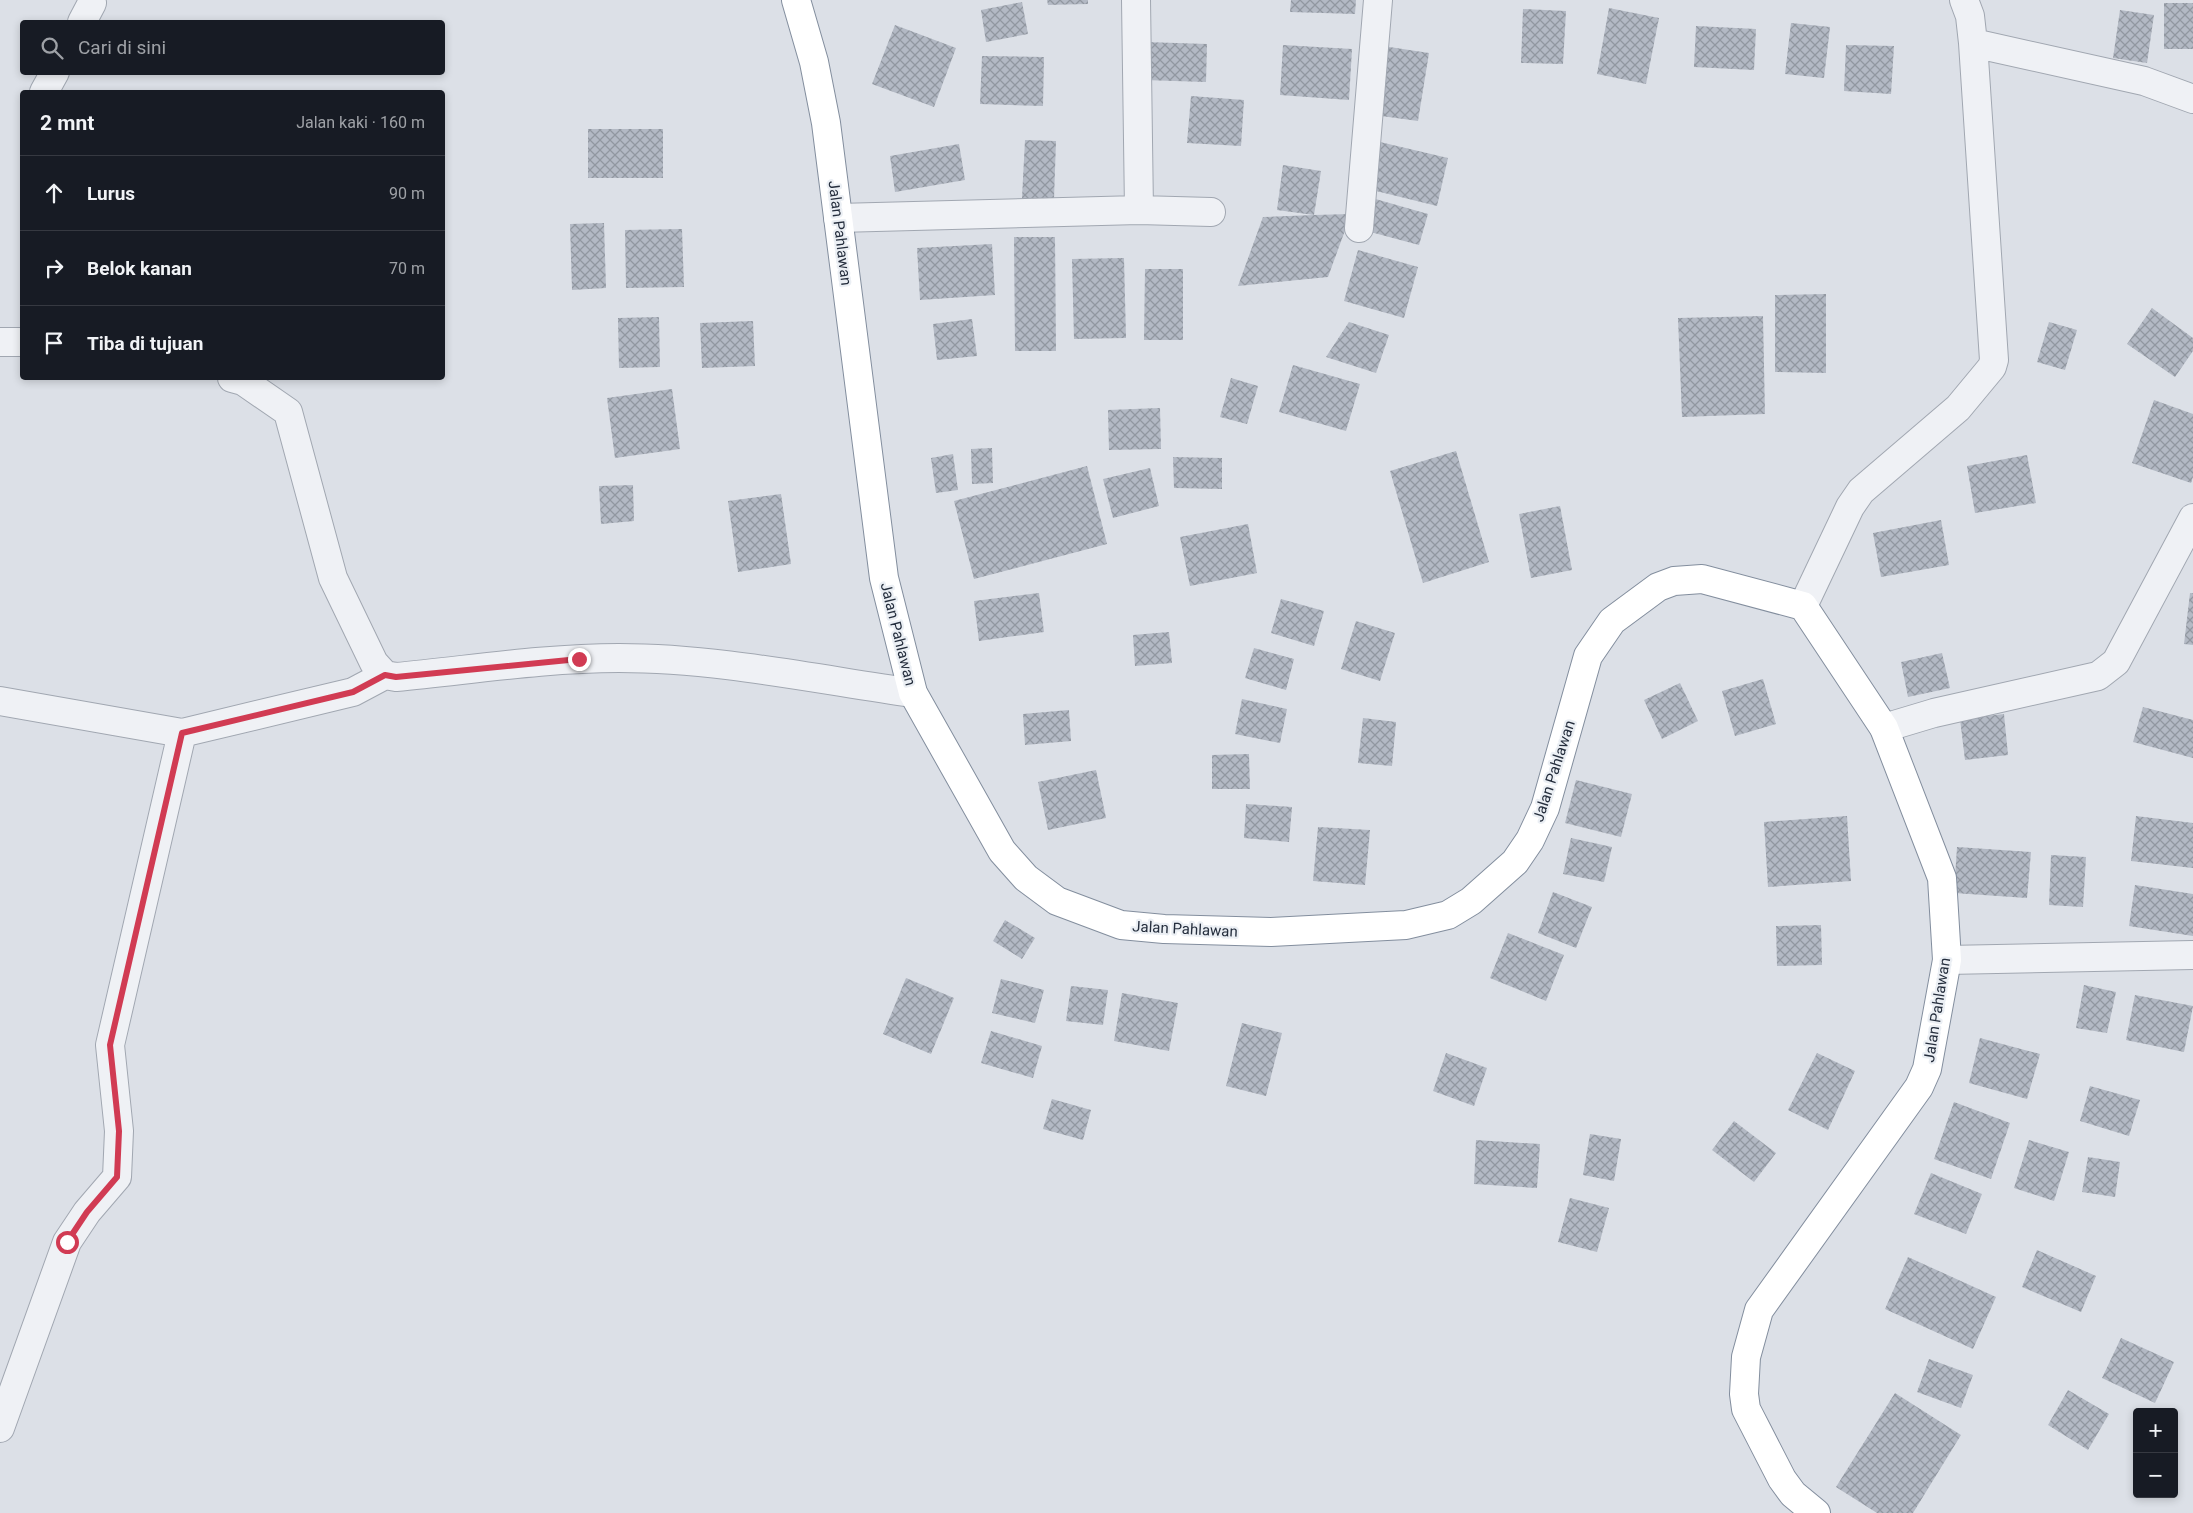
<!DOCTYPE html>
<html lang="id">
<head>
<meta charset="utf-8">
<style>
	body { margin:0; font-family:Roboto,sans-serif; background:#242831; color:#f1f3f6 }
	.controls { position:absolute; right:15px; bottom:15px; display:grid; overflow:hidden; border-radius:5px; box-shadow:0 2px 8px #0003 }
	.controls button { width:45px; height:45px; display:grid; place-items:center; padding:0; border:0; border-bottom:1px solid #363941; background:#171b24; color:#f1f3f6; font:25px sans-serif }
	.stop { position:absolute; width:15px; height:15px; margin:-11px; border:4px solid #d13b53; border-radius:50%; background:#fff }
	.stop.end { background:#d13b53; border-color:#fff; box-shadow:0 1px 5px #0008 }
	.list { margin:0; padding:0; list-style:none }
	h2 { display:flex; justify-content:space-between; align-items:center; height:65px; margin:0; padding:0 20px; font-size:21px }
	h2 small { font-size:16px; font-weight:400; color:#9ea1a6 }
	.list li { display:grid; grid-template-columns:32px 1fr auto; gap:15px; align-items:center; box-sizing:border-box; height:75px; padding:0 20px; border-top:1px solid #363941 }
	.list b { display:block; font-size:19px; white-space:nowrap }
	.list em { font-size:16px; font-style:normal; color:#9ea1a6 }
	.icon { flex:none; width:28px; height:28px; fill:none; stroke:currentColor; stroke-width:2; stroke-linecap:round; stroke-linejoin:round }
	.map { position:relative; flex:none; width:2193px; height:1513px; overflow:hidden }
	.search { position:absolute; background:#171b24; box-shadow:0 2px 8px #0003; left:20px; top:20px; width:425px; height:55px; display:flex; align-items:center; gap:12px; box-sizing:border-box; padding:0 18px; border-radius:5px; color:#9ea1a6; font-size:19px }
	.panel { position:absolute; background:#171b24; box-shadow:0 2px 8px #0003; left:20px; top:90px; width:425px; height:290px; border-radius:5px }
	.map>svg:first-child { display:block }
</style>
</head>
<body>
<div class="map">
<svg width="2193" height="1513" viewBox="0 0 2193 1513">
	<defs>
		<pattern id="building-cross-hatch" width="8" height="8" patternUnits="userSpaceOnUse" patternTransform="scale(1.25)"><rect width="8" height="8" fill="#b3b9c4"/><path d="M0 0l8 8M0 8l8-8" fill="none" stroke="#9197a0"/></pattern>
	</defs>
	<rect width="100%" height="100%" fill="#dce0e7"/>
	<path fill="url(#building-cross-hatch)" d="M1047,0H1088V4L1048,5Z
		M1291,0H1356L1355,14L1290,12Z
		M1022,2L1028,34L986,42L981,10Z
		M2164,3H2193V49H2164Z
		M1609,8L1659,18L1646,84L1597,74Z
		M1523,9L1566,11L1563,64L1521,63Z
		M2120,10L2154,15L2147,63L2113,58Z
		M1791,23L1830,27L1824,78L1785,74Z
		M895,25L956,48L934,107L872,84Z
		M1696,26L1756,29L1754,70L1694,67Z
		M1145,42L1207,44L1206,82L1143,80Z
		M1283,45L1352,49L1349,100L1280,95Z
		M1846,45L1894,46L1891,94L1844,91Z
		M1383,46L1429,53L1418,121L1374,115Z
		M982,56L1044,57L1043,106L980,104Z
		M1191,96L1244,100L1241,146L1187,143Z
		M588,129H663V178H588Z
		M1025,140L1056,141L1054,199L1022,198Z
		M1380,142L1448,158L1437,206L1368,189Z
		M959,144L965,180L895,192L890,156Z
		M1283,165L1321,171L1314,215L1351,214L1328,277L1238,286L1263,217L1314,215L1277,210Z
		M1372,198L1428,214L1419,245L1363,230Z
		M604,223L606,288L572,290L570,224Z
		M682,229L684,287L626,288L625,230Z
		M1014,237H1055L1056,351H1015Z
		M992,244L995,295L920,300L917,248Z
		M1358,250L1418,267L1404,318L1344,301Z
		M1124,258L1126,338L1074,339L1072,259Z
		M1145,269H1183V340H1144Z
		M1826,294V373L1775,372V295Z
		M2152,308L2193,338V351L2175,377L2127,344Z
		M1763,316L1765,414L1682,417L1678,318Z
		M659,317L660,367L619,368L618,318Z
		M972,319L977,356L937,360L933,324Z
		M753,321L755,366L702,368L700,323Z
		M1349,322L1389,335L1376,373L1326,357Z
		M2049,322L2077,330L2065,370L2037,362Z
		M1293,365L1360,384L1346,431L1279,412Z
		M1231,378L1258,386L1247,424L1220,417Z
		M672,389L680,449L615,458L607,398Z
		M2154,400L2193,414V477L2191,483L2132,463Z
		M1160,408L1161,449L1109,450L1108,410Z
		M992,448L993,483L972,484L971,449Z
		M1456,451L1489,562L1423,583L1390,471Z
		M953,454L958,490L936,493L931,458Z
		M2027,455L2036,503L1975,513L1967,466Z
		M1173,457L1222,458V489L1174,488Z
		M1087,466L1107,544L974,579L954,501Z
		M1150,468L1159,506L1113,518L1103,479Z
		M633,485L634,521L601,524L599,486Z
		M781,494L791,564L738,572L728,501Z
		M1560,506L1572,570L1531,578L1519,514Z
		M1941,520L1949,565L1881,577L1873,533Z
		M1248,524L1257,573L1190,586L1180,537Z
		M1039,593L1044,632L979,641L974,601Z
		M2190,593H2193V645L2184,644Z
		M1281,599L1324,611L1314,646L1271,633Z
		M1356,621L1395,633L1380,681L1341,669Z
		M1169,632L1172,663L1135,666L1133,635Z
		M1254,648L1294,659L1286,690L1245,678Z
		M1942,653L1950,688L1908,697L1901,662Z
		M1763,679L1776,724L1735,736L1722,691Z
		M1680,683L1698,721L1662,739L1644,700Z
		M1242,699L1287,709L1280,743L1235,734Z
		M2143,707L2193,720V758L2133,742Z
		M1069,710L1071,741L1025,745L1023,714Z
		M2004,714L2008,755L1965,760L1960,719Z
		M1363,718L1396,722L1392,766L1358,763Z
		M1249,754L1250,789H1212V755Z
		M1096,770L1106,818L1048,830L1038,782Z
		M1576,780L1632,794L1621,837L1565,823Z
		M1246,804L1292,807L1289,842L1244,838Z
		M1847,816L1851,881L1768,887L1764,822Z
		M2136,816L2193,823V868L2131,861Z
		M1318,827L1370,830L1365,885L1313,881Z
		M1571,838L1612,847L1604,882L1563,874Z
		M1957,847L2031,852L2027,898L1954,893Z
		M2051,855L2086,857L2083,907L2049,905Z
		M2135,885L2193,894V936L2129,926Z
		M1553,892L1592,907L1576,948L1538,933Z
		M1005,920L1035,938L1022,959L993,941Z
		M1821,925L1822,965L1777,966L1776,926Z
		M1508,933L1564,955L1546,1001L1490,978Z
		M906,978L954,998L931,1054L883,1034Z
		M1001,979L1044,990L1035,1023L992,1013Z
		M2084,985L2116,992L2107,1033L2076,1028Z
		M1071,986L1108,990L1103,1025L1066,1021Z
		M1122,993L1178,1003L1169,1051L1114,1041Z
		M2135,995L2193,1006L2184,1052L2126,1040Z
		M1242,1023L1282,1033L1266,1096L1226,1086Z
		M991,1031L1042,1046L1033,1078L981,1063Z
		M1980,1038L2040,1054L2027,1099L1969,1083Z
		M1446,1053L1487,1068L1474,1106L1433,1091Z
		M1817,1053L1855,1071L1828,1130L1788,1110Z
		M2090,1086L2140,1100L2129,1136L2080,1121Z
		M1052,1099L1091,1110L1083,1140L1043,1129Z
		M1954,1102L2010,1123L1991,1179L1934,1159Z
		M1734,1121L1776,1153L1754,1182L1712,1150Z
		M1590,1134L1621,1139L1614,1181L1583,1175Z
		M1476,1140L1540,1144L1537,1188L1474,1184Z
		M2029,1140L2069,1152L2054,1201L2014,1188Z
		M2088,1157L2120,1162L2115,1197L2082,1192Z
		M1931,1173L1982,1194L1966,1234L1914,1214Z
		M1570,1198L1609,1208L1597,1252L1558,1242Z
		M2037,1250L2096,1276L2081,1312L2022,1287Z
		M1908,1257L1996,1297L1973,1349L1885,1309Z
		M2121,1338L2174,1362L2155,1403L2102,1378Z
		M1929,1359L1973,1375L1961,1408L1917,1392Z
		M2068,1390L2109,1414L2088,1450L2048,1425Z
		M1895,1393L1961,1435L1913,1513H1877L1836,1487Z"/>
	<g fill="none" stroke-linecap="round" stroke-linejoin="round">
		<g stroke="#a1a7b1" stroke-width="30">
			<path id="street" d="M1136,0L1139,210
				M82,22L92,3
				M1973,43L2144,81L2193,99
				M44,92L55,72
				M838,218L1139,210L1211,212
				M1359,228L1378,0
				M0,342H22
				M232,378L243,381L288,412L333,578L374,663L385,675L396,677C470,670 545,658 619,658C717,658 815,679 913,693
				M1803,606L1850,507L1861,491L1958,408L1992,367L1994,360L1973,43L1970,16L1964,0
				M0,701L182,733L353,692L385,675
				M1884,728L1934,713L2098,676L2116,662L2193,518
				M1947,960L2193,955
				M0,1428L67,1242L87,1212L117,1177L119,1131L110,1045L182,733"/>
		</g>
		<g stroke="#838e9e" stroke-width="30">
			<path id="highway" d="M796,0L814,62L826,123L884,578L913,693L1002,851L1026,878L1057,901L1121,925L1164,929L1271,932L1406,925L1448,915L1471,901L1515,862L1530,840L1545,808L1588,656L1612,621L1658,587L1674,581L1702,579L1803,606L1884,728L1942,878L1947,960L1927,1069L1919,1087L1759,1310L1746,1357L1744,1394L1746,1409L1782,1479L1793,1494L1816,1513"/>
		</g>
		<use href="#street" stroke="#eff1f5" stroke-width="28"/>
		<use href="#highway" stroke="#fff" stroke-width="28"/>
	</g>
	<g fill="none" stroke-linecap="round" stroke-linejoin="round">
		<path stroke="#d13b53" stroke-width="6" d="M67,1242L87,1212L117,1177L119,1131L110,1045L182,733L353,692L385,675L396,677L579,659"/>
	</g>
	<g text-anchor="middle" stroke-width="4.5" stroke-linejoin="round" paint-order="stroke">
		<g font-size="15" fill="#252e3d" stroke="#ebeff4">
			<text transform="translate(840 233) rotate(83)" y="5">Jalan Pahlawan</text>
			<text transform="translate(898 634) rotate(76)" y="5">Jalan Pahlawan</text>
			<text transform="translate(1554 771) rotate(-72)" y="5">Jalan Pahlawan</text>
			<text transform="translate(1185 929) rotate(3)" y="5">Jalan Pahlawan</text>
			<text transform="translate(1937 1010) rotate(-81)" y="5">Jalan Pahlawan</text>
		</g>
	</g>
</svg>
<div class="controls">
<button>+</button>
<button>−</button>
</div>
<div class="stop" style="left:67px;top:1242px"></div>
<div class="stop end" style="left:579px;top:659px"></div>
<div class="search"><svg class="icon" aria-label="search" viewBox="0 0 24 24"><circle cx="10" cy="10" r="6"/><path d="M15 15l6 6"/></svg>Cari di sini</div>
<section class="panel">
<h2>2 mnt<small>Jalan kaki · 160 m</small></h2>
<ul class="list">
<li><svg class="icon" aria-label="ahead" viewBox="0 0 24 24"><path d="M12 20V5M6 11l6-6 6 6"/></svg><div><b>Lurus</b></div><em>90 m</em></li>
<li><svg class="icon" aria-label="right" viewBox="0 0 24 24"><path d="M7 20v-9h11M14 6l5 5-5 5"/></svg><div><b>Belok kanan</b></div><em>70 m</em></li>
<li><svg class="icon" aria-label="arrive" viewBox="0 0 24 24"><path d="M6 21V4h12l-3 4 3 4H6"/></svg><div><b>Tiba di tujuan</b></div></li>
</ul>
</section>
</div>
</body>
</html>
